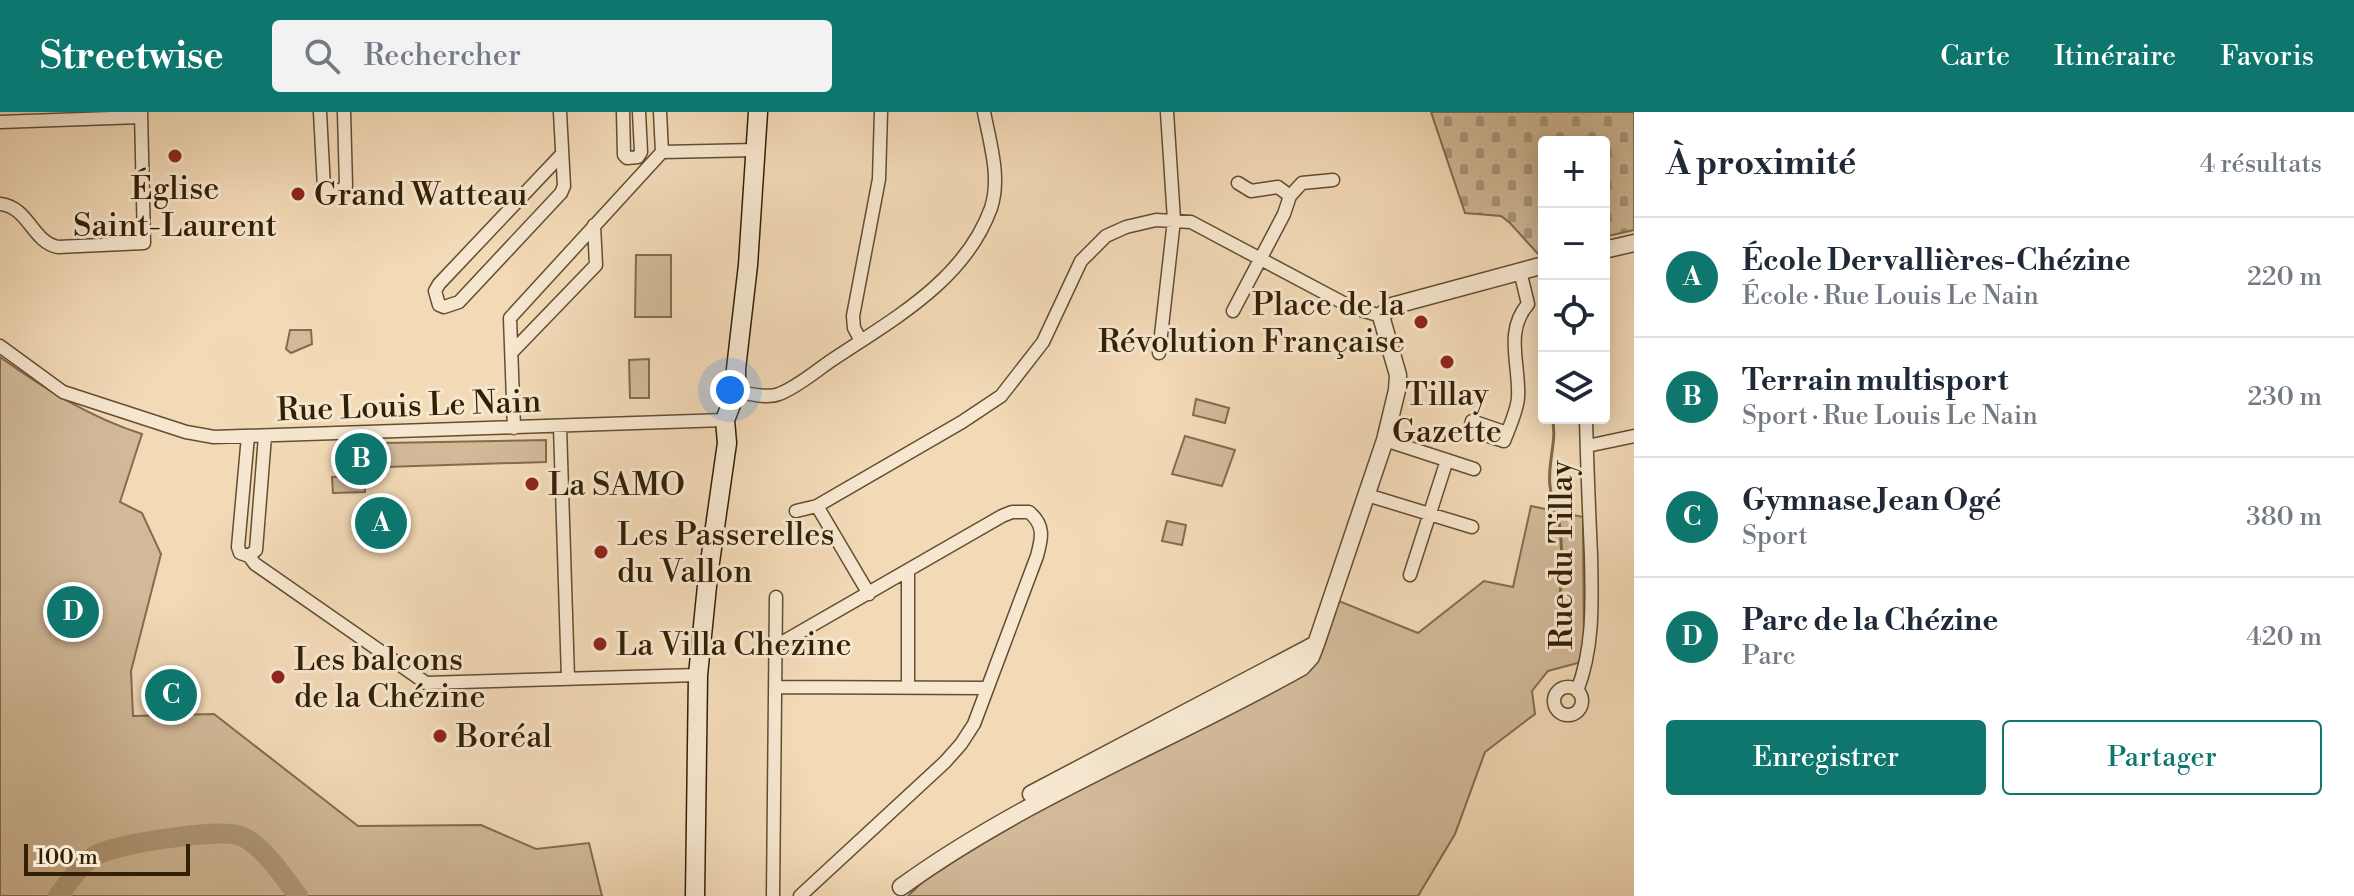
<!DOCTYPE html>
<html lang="fr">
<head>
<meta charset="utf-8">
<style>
	body { margin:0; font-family:"Libre Bodoni",serif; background:#f2f2f3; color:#1f2937 }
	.controls { position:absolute; right:24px; top:24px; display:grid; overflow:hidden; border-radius:8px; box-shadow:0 4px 20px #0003 }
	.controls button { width:72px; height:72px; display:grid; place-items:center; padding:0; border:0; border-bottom:2px solid #e0e1e3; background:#fff; color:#1f2937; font:40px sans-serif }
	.scale { position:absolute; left:24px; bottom:20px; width:166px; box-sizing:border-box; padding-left:8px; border:4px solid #322004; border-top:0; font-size:22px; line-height:28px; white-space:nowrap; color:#322004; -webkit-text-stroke:6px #f7e7d0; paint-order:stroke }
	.you { position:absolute; left:730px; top:278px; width:28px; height:28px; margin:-20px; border:6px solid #fff; border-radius:50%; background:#1a73e8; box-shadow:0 0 0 12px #1a73e833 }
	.badge { display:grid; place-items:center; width:52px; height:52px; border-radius:50%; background:#0f766e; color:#fff; font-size:26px; font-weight:700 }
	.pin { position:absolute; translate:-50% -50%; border:4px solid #fff; box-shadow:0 2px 8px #0006 }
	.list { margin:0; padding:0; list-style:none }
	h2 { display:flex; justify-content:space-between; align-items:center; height:104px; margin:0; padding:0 32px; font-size:34px }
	h2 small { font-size:26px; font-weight:400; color:#747a83 }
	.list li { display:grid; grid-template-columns:52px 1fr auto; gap:24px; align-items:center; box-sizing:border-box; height:120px; padding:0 32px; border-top:2px solid #e0e1e3 }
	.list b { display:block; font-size:30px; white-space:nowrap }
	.list p { margin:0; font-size:26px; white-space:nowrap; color:#747a83 }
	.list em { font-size:26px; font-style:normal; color:#747a83 }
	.actions { display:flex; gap:16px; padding:24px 32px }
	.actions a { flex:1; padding:18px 0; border:2px solid #0f766e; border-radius:8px; text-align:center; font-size:28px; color:#0f766e }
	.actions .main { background:#0f766e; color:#fff }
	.icon { flex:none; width:44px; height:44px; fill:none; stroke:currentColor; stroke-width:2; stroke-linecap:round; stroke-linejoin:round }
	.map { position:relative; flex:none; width:1634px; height:784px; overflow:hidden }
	header { display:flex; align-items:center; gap:48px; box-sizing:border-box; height:112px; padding:0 40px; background:#0f766e; color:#fff }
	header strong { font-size:38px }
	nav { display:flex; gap:44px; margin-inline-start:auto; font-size:28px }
	.search { width:560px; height:72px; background:#f2f2f3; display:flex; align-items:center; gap:20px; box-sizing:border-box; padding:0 28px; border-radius:8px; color:#747a83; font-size:30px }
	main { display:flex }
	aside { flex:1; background:#fff }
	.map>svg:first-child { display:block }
</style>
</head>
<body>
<header>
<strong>Streetwise</strong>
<div class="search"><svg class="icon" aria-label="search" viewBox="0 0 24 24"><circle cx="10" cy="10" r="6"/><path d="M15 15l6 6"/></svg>Rechercher</div>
<nav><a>Carte</a><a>Itinéraire</a><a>Favoris</a></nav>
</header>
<main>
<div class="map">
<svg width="1634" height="784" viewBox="0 0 1634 784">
	<defs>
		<pattern id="cemetery-stones" width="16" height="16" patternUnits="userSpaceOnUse" patternTransform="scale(2)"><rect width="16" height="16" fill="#d2ba99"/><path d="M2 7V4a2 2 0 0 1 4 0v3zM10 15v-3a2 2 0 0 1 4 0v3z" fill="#ab977b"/></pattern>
	</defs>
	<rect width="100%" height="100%" fill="#f3dab7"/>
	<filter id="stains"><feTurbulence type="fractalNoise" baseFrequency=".0025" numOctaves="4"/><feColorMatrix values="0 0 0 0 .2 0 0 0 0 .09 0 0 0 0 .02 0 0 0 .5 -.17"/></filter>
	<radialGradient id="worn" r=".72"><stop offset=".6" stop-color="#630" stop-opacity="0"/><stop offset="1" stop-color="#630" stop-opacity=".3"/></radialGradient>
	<path fill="url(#cemetery-stones)" stroke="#826d4e" stroke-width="2" d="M1431,0H1634V118L1604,125V30H1544V141L1539,143L1510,111L1501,104L1465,101Z"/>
	<path fill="#d2ba99" stroke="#826d4e" stroke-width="2" d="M636,143H671V205H635Z
		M290,218H311L312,232L291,241L286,237Z
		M0,245C45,277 89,305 142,322L120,390L142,401L161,442L131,559L133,604L214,602L358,714L481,713L536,737L589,731L602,784H0Z
		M649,247V286H630L629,248Z
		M1196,287L1229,296L1225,311L1193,303Z
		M1185,324L1235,338L1222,374L1172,362Z
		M546,328V350L385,355L384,331Z
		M375,337L377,339L378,354L375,356L347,357L345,355L344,340L347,338Z
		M364,364L365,380L333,381L332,365Z
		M1531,394L1583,405L1584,539L1578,551L1548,559L1532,579L1535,602L1485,640L1455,722L1418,784H908L943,750L1002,712L1311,556L1323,537L1339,489L1418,521L1484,469L1513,475Z
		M1167,409L1186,413L1182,433L1162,429Z"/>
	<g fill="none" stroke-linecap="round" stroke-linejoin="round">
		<path stroke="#7e6a4b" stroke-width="3" d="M1552,306C1558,327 1547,351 1550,374C1551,384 1555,394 1558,404C1564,434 1562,467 1559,497"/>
		<path stroke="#b19b7a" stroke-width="20" d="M58,784C69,770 80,753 96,743C116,732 215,717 237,723C260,728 285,767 298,784"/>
		<g stroke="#624e31" stroke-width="15">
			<path id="minor" d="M320,0L324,76L328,79L341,78L346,74L344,0
				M560,0L564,74L561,81L459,190L444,195L439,193L435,179L439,172L562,42
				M623,0L624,43L627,46L638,45L641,40L639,0
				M0,10L140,5
				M662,40L756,38
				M1238,71L1251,79L1278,75L1290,84
				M0,92C29,95 32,130 58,135L144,131L141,0
				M1233,199L1284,102L1290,84L1302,71L1333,68
				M861,229L854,216L853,204L879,67L881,0
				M0,234L63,280L186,320L214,325L725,308
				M512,240L596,153L594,113
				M1159,241L1174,108L1167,0
				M736,280C749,281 767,287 779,282C798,275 818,257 835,246C895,206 965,168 991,96C1001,66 990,31 984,0
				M560,315L568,566
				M514,316L510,206L662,40L660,0
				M1507,321L1472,309L1470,318L1504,329C1509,316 1517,299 1518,286C1520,252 1504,220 1528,192L1520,159
				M248,324L238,435L240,441L249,444L255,452L426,571L698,563
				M1385,328L1474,357
				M1587,334L1634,324
				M1367,383L1472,415
				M796,399L817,394
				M249,444L256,438L265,324
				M1410,463L1447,348
				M869,482L817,394L962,310L1001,284L1043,230L1081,149L1106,124L1126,115L1156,108L1191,110L1351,195L1381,204
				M776,534L1002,404L1012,400H1029C1045,413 1042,426 1037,444L974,612L961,632L945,650L800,784
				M776,575L987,576
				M908,575V459
				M1554 589a14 14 0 1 1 28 0a14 14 0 1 1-28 0Z
				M1577,579C1594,535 1592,490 1591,443C1589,398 1587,352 1586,306
				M773,784L776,485"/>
		</g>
		<g stroke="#624e31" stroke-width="19">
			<path id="tertiary" d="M1604,138L1634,131
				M1031,682L1316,532
				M901,775C1025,685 1169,630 1302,555L1311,545L1316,532L1385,328L1397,278L1398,263L1381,204L1392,194L1544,153"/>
		</g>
		<g stroke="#322004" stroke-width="21">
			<path id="secondary" d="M695,784L698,563L708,464L727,331L725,308L736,280V257L748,153L758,0"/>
		</g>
		<use href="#minor" stroke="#f7e7d0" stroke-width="12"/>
		<use href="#tertiary" stroke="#f7e7d0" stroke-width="16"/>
		<use href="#secondary" stroke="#f7e7d0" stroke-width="18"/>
	</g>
	<g fill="#8f2418" stroke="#f7e7d0" stroke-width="3">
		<circle cx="175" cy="44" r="8"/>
		<circle cx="298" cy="82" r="8"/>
		<circle cx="1421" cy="210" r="8"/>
		<circle cx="1447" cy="250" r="8"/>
		<circle cx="532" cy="372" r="8"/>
		<circle cx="601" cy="440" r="8"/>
		<circle cx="600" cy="532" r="8"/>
		<circle cx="278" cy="565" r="8"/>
		<circle cx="440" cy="624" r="8"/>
	</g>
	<g text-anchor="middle" stroke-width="6" stroke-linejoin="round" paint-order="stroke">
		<g font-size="32" fill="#322004" stroke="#f7e7d0" text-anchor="start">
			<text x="175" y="87" text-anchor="middle">Église<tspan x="175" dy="37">Saint-Laurent</tspan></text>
			<text x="314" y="93">Grand Watteau</text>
			<text x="1405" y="203" text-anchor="end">Place de la<tspan x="1405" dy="37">Révolution Française</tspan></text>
			<text x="1447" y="293" text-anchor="middle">Tillay<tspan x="1447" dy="37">Gazette</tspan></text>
			<text x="548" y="383">La SAMO</text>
			<text x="617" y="433">Les Passerelles<tspan x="617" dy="37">du Vallon</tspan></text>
			<text x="616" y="543">La Villa Chezine</text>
			<text x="294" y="558">Les balcons<tspan x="294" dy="37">de la Chézine</tspan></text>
			<text x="456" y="635">Boréal</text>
		</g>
		<g font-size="32" fill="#322004" stroke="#f7e7d0">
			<text transform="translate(409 293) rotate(-2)" y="11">Rue Louis Le Nain</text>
			<text transform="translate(1561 443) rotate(-90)" y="11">Rue du Tillay</text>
		</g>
	</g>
	<rect width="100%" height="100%" filter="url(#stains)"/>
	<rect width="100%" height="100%" fill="url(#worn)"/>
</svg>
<div class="controls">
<button>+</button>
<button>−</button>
<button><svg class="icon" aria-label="locate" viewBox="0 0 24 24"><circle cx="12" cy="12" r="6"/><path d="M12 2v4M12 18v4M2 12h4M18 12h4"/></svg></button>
<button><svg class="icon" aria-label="layers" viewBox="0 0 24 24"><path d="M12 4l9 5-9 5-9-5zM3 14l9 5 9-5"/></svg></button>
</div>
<div class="scale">100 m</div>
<div class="you"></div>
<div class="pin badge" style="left:381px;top:411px">A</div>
<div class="pin badge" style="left:361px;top:347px">B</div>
<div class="pin badge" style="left:171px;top:583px">C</div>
<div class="pin badge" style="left:73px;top:500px">D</div>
</div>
<aside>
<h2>À proximité<small>4 résultats</small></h2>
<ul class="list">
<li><span class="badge">A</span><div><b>École Dervallières-Chézine</b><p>École · Rue Louis Le Nain</p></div><em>220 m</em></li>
<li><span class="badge">B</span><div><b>Terrain multisport</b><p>Sport · Rue Louis Le Nain</p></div><em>230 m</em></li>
<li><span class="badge">C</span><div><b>Gymnase Jean Ogé</b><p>Sport</p></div><em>380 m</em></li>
<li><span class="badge">D</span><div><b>Parc de la Chézine</b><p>Parc</p></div><em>420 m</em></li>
</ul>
<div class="actions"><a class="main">Enregistrer</a><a>Partager</a></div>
</aside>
</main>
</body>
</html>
